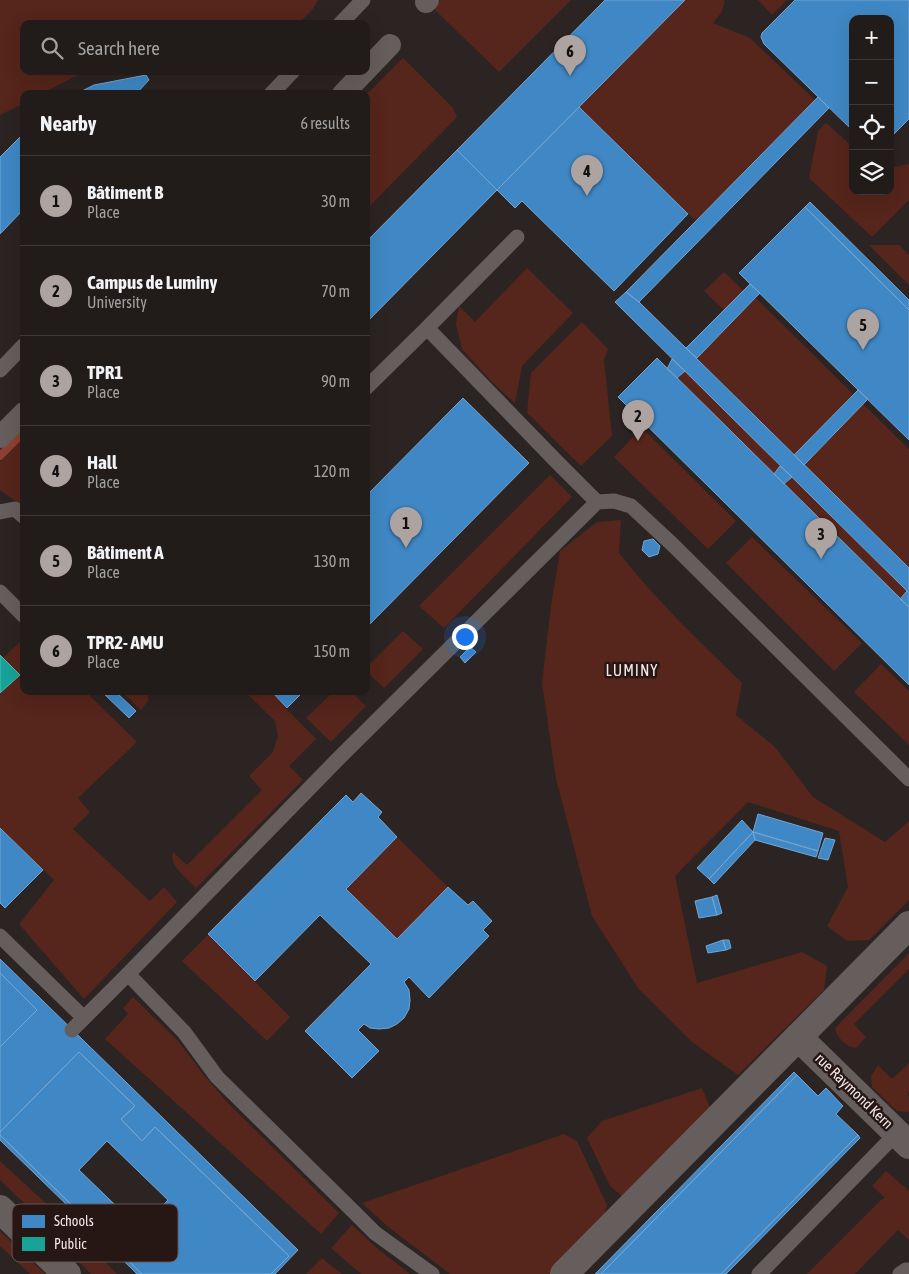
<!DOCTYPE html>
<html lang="en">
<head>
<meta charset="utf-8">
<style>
	body { margin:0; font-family:"Asap Condensed",sans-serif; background:#2d2827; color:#f1f3f6 }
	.controls { position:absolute; right:15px; top:15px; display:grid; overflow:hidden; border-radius:10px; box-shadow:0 5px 20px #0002 }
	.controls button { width:45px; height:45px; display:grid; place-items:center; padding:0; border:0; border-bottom:1px solid #3e3939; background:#211b1a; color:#f1f3f6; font:25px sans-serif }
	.you { position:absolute; left:464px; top:636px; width:18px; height:18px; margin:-12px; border:4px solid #fff; border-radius:50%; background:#1a73e8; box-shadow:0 0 0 8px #1a73e833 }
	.badge { display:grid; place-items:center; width:32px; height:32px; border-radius:50%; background:#ada3a1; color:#111; font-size:16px; font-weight:700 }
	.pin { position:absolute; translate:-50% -41px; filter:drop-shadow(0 1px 2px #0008) }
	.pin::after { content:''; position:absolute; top:26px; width:18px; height:15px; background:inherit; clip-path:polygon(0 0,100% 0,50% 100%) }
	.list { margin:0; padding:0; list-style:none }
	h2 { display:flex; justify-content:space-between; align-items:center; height:65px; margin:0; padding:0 20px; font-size:21px }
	h2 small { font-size:16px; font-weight:400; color:#a2a1a2 }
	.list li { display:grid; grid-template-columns:32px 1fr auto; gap:15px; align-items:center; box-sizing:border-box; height:90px; padding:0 20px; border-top:1px solid #3e3939 }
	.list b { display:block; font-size:19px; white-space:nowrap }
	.list p { margin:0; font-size:16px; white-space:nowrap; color:#a2a1a2 }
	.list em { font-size:16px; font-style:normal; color:#a2a1a2 }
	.icon { flex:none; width:28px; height:28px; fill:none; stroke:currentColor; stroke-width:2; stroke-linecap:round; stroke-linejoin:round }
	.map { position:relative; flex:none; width:909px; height:1274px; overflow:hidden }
	.search { position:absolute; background:#211b1a; box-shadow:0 5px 20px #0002; left:20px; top:20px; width:350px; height:55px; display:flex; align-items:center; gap:12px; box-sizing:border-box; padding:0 18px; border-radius:10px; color:#a2a1a2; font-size:19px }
	.panel { position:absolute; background:#211b1a; box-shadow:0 5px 20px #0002; left:20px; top:90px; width:350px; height:605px; border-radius:10px }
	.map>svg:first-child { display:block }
</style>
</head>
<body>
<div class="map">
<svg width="909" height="1274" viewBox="0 0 909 1274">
	<rect width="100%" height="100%" fill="#2c2422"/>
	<path fill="#56251b" d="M0,0H318L313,9L298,24H201L199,23L198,24H24V71H97L80,74L41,94H24V103L0,115Z
		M441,0H571L499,72L433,8Z
		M685,0H723L725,1L721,13L713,23L750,38L815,100L696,220L688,214L579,107Z
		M758,0H787L772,15Z
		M403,58L453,108L457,117L366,210V95Z
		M826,123L853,147V191H890V168L909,164V200L873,236H871L809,178L818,131Z
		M869,245H899L909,255V285Z
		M527,268L573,313L522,366L515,403L492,382L462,349L456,324L459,306L475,322Z
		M724,272L744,291L724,310L704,291Z
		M756,298L853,394L794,455L697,358Z
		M582,322L608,349L604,360L612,436L581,466L527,413L531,373Z
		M685,371L780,466L774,474L677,378Z
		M863,404L909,449V568L804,465Z
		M642,428L736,521L708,549L614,457Z
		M24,438V507L0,490V462Z
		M550,475L572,497L444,628L419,606Z
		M792,477L907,591L900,599L784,484Z
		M621,520L619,553C656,600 699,641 742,683L736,715L775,747L813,797L885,842L909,821V900L869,940L847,941L827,926L848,887L839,831L748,802L675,876L697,983L802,952L827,966L824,990L738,1075L692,1042L638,988L592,916L556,779L542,683L551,606L560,551L597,522Z
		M752,537L862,643L834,671L726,563Z
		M403,631L423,649L384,688L366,671V668Z
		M24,638V691H85L137,742L78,798L90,812L73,829L150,901L164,887L177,902L84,999L19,924L54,880L0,828V693L19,675L3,658Z
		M881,664L909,691V745L854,692Z
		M121,691H146L149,700L141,710Z
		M244,691H269L316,739L289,766L303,780L196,888C187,878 169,867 173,852L187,865L262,790L249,776L273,752L278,736L275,721Z
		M334,691H350L366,706L331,742L306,718Z
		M397,837L448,887L397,939L346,889Z
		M208,935L290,1017L267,1041L182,961Z
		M909,953V969L854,1024L866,1037L856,1048C846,1047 837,1038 835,1028Z
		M133,997L179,1042L203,1074L227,1102L339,1213L321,1234L105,1039L128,1014L123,1008Z
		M909,1063V1092L907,1094L909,1096V1112L897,1111L872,1087L871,1076L878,1065L892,1079Z
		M702,1088L711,1110L624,1198L610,1186L587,1138L602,1121Z
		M564,1134L577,1141L607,1205L604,1218L550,1274H450L387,1226L362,1203Z
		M0,1161L53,1210L42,1220L0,1180Z
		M886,1171L909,1191V1240L898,1230L855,1274H807L881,1200L885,1198L872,1186Z
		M68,1225L117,1274H91L55,1238Z
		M352,1225L378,1249L410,1274H361L331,1248Z
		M0,1231L45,1274H30L0,1246Z
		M322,1258L342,1274H306Z"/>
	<path fill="#3f88c5" stroke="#75a4cf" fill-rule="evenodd" d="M605,0H685L497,190L457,150Z
		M795,0H909V119L890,138V19H853V131L764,44L761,37L762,33Z
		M146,75L149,80L136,94H76L94,85Z
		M818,97L829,108L639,302L626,292Z
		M579,107L688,214L614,291L522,201L515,208L497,190Z
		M24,133V209L0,234V157Z
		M457,150L497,190L366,323V242Z
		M810,202L909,300V310L805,207Z
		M805,207L909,310V440L739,273Z
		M750,284L760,293L697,358L686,348Z
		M626,292L639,302L691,353L909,568V593L615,302Z
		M657,358L909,607V685L618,397Z
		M672,359L685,371L677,378L667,369Z
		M858,390L868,399L804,465L794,455Z
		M463,398L529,463L366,628V496Z
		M780,466L792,477L784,484L774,474Z
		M653,539L660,546L658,554L649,557L642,550L644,541Z
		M907,591L909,593V607L900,599Z
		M470,647L476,652L465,663L460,657Z
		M101,691H115L136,711L129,718Z
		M271,691H304L287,708Z
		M361,793L382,812L378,817L397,837L346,889L397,939L448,887L468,905L473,901L492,921L483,930L489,936L429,998L409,977L404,982L409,990L410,1000L409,1009L404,1018L397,1024L389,1028L379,1029L370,1028L364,1024L358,1030L379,1051L352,1078L305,1031L371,964L320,915L255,981L208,934L346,795L353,802Z
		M758,814L823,833L818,851L753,832Z
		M742,820L753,832L709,879L697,868Z
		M0,828L43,870L5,908L0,903Z
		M753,832L755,840L714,884L709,879Z
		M753,832L818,851L816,857L755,840Z
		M825,838L835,840L828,860L818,858Z
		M717,895L722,913L717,915L712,897Z
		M712,897L717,915L699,918L695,901Z
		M723,940L726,950L708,953L706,946Z
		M723,940H729L731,948L726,950Z
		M0,959L298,1250L275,1274H271L289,1256L155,1127L142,1141L121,1119L135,1106L79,1052L0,1132V1047L37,1010L0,973Z
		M0,973L37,1010L0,1047Z
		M79,1052L135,1106L121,1119L142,1141L155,1127L289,1256L271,1274H142L0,1135V1132ZM107,1141L168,1200L140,1229L79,1170Z
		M794,1072L797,1075L601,1274H595Z
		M797,1075L818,1096L826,1088L843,1106L836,1114L858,1135L721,1274H601Z
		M0,1135L73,1206L142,1274H137L69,1207L0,1140Z
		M858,1135L860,1138L726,1274H721Z"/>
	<path fill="#17a398" stroke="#59b7af" d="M0,655L20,675L0,693Z"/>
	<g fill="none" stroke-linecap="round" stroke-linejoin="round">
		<path stroke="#8f4131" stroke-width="8" d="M0,456L24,432"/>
		<path stroke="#655e5c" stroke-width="15" d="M340,24L363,0
			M271,94L293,71
			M427,328L517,237
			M0,370L24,345
			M366,388L427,328L557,462L597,502
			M0,512L15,509L24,517
			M0,592L24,616
			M0,936L84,1018
			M72,1030L128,974
			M432,1274L375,1233L354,1212L217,1077L184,1032L128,974L337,760L597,502L614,501L631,506L673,545L909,779
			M759,1274L896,1134
			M900,1274L906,1270H909"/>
		<path stroke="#655e5c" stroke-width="22" d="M426,2L428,0
			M366,70L390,45
			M343,94L365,71
			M0,437L24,413"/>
		<path stroke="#655e5c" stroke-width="28" d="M798,1037L909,1145
			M0,1209L67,1274
			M564,1274L909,925"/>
	</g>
	<g text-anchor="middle" stroke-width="5" stroke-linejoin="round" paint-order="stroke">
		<g font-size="15" fill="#f2e7e5" stroke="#261714">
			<text transform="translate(854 1091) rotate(44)" y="5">rue Raymond Kern</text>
		</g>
		<g font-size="16" letter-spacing="1" fill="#f2e7e5" stroke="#261714">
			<text x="632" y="676">LUMINY</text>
		</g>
	</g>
	<rect x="12" y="1204" width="166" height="58" rx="8" fill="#261714" stroke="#635553" stroke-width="1"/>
	<rect x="22" y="1215" width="23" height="13" fill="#3f88c5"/>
	<rect x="22" y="1237" width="23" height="14" fill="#17a398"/>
	<g font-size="14" fill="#f2e7e5">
		<text x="54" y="1226">Schools</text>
		<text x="54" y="1249">Public</text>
	</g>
</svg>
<div class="controls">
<button>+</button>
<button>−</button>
<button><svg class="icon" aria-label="locate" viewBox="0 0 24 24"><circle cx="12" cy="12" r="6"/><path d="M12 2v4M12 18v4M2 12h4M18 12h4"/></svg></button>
<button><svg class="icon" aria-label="layers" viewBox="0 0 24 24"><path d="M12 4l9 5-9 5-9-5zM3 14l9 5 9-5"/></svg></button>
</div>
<div class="you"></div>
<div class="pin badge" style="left:406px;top:548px">1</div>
<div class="pin badge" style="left:638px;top:441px">2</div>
<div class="pin badge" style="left:821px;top:559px">3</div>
<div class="pin badge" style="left:587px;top:196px">4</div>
<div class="pin badge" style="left:863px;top:350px">5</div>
<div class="pin badge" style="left:570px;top:76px">6</div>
<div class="search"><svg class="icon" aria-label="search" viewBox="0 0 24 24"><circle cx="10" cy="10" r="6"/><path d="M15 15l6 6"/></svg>Search here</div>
<section class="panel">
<h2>Nearby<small>6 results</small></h2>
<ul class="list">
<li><span class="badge">1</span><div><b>Bâtiment B</b><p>Place</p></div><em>30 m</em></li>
<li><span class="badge">2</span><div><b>Campus de Luminy</b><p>University</p></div><em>70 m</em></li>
<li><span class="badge">3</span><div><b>TPR1</b><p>Place</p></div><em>90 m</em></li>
<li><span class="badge">4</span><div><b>Hall</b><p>Place</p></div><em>120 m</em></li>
<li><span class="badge">5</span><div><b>Bâtiment A</b><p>Place</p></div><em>130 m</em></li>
<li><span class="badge">6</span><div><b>TPR2- AMU</b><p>Place</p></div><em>150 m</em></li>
</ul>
</section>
</div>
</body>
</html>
